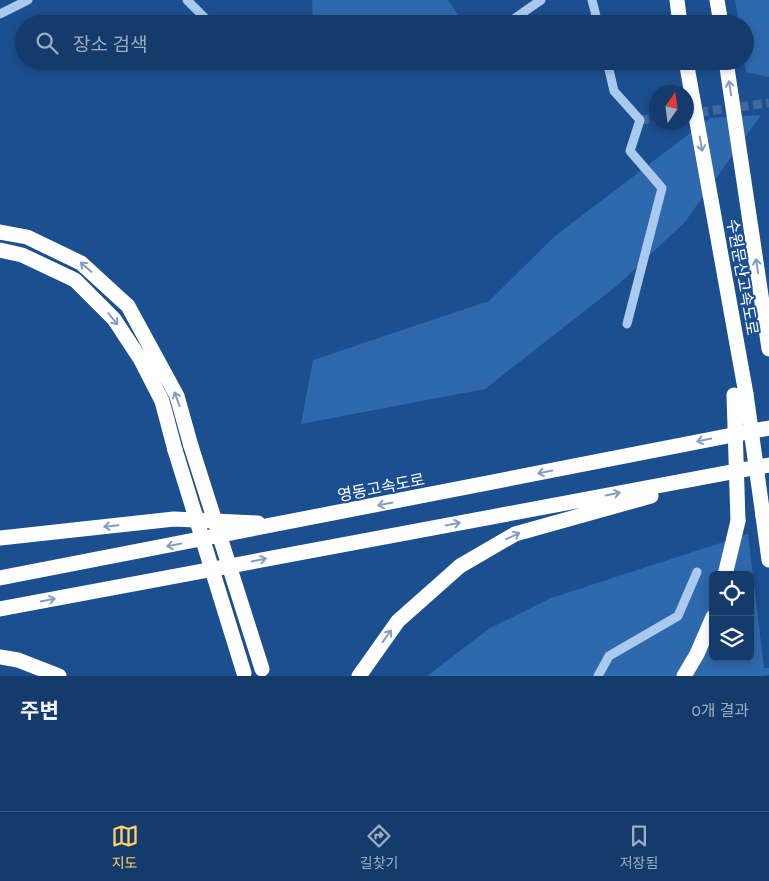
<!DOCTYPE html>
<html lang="ko">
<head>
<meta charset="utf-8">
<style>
	body { margin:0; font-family:Karla,"Noto Sans KR",sans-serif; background:#214673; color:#f1f3f6 }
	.controls { position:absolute; right:15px; bottom:15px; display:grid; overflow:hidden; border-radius:8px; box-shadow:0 2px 8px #0003 }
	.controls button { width:45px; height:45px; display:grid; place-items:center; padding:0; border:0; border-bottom:1px solid #33557e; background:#143b6b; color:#f1f3f6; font:25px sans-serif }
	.compass { position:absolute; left:649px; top:85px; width:45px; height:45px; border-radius:50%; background:#143b6b; box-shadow:0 2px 8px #0003; rotate:14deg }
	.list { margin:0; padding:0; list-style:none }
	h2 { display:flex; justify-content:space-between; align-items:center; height:65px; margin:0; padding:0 20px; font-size:21px }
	h2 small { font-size:16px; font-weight:400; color:#9dadc1 }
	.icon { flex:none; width:28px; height:28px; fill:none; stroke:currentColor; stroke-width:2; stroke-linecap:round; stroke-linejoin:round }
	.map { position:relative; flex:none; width:769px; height:676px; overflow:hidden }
	.search { position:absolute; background:#143b6b; box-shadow:0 2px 8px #0003; left:15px; right:15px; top:15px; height:55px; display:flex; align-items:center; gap:12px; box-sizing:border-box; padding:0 18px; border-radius:28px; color:#9dadc1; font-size:19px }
	.sheet { height:135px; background:#143b6b }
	nav { display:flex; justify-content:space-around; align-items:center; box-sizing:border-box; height:70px; border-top:1px solid #33557e; background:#143b6b; font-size:14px; color:#9dadc1 }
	nav a { display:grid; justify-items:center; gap:2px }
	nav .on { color:#ffd166 }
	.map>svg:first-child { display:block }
</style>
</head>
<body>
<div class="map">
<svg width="769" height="676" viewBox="0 0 769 676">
	<rect width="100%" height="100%" fill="#1b4f8f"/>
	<path fill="#2e69ad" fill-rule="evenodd" d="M312,0H448L464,24H317L313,18Z
		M735,0H769V77L746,72L744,61L745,24H739Z
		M761,115L685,222L619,284L485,389L301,424L313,360L489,301L555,236L710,118Z
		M748,534L764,668H769V675L764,676H427L490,628L551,598ZM713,575H750V657H713Z"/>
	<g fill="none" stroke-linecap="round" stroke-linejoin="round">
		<path stroke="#3d69a0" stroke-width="9" stroke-dasharray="9 4.5" stroke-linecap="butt" d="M686,114L769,103
			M640,120L656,118"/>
		<path stroke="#a9c9ee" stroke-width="9" d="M187,0L211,24
			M592,0L598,24
			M0,14L28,0
			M503,24L511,21L541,0
			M369,61H373
			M607,61L614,91L640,120L630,151L662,188L627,324
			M598,676L609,656L678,616L697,572"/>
		<path stroke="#fff" stroke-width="15" d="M677,0L680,24
			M717,0L721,24
			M686,61L746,394
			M726,61L769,349
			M0,232L27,237L81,263L128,306L177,396L191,446
			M0,250L22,255L75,280L114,319L141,360L162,401L175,450
			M763,516L769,560
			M0,538L174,519L258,523
			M725,575L738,521
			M0,578L769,428
			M0,609L769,465
			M0,657L18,660L59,676
			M359,676L398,621L460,566L515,534L651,496
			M684,676L697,654L713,617"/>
		<path stroke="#fff" stroke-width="15" d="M746,394L763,516
			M734,395L738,521
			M191,446L262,669
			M175,450L244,673"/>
	</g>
	<defs><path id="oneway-shaft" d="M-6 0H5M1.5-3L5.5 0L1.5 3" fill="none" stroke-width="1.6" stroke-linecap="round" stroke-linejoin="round" transform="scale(1.25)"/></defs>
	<g stroke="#829ec1">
		<use href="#oneway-shaft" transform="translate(730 88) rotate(-99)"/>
		<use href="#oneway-shaft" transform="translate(701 144) rotate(80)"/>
		<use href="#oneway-shaft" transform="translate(757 266) rotate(-99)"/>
		<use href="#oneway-shaft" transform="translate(86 267) rotate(-139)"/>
		<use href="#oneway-shaft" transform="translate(113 319) rotate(51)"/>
		<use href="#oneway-shaft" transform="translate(177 399) rotate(-110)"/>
		<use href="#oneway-shaft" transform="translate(704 440) rotate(169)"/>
		<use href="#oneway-shaft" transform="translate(545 472) rotate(169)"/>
		<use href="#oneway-shaft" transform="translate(613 494) rotate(-11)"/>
		<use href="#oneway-shaft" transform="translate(385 504) rotate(169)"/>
		<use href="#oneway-shaft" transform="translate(453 524) rotate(-11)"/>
		<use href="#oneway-shaft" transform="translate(111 526) rotate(174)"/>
		<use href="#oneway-shaft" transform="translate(513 536) rotate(-25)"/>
		<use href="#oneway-shaft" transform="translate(174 545) rotate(169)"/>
		<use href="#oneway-shaft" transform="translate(259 560) rotate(-11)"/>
		<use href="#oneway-shaft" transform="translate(48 600) rotate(-11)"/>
		<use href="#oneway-shaft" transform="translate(387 636) rotate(-54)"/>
	</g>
	<g text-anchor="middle" stroke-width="4" stroke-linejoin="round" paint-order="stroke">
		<g font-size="16" fill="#fff" stroke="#1b4f8f">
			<text transform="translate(743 277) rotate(80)" y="6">수원문산고속도로</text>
			<text transform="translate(381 487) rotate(-11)" y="6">영동고속도로</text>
		</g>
	</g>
</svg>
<div class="controls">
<button><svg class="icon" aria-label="locate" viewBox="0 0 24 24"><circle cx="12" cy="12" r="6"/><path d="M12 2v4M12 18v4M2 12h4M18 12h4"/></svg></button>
<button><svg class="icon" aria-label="layers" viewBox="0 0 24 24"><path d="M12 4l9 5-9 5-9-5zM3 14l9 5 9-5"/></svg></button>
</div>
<svg class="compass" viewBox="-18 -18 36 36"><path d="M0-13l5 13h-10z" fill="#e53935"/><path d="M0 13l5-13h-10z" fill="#9dadc1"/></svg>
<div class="search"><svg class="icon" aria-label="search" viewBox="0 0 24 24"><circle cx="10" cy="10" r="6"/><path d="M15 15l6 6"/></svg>장소 검색</div>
</div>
<section class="sheet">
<h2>주변<small>0개 결과</small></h2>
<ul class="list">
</ul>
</section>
<nav>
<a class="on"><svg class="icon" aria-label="map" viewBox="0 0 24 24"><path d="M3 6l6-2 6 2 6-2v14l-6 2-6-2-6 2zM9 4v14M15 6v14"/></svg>지도</a>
<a><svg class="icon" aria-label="directions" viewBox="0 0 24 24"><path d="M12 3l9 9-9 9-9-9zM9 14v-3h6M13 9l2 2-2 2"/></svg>길찾기</a>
<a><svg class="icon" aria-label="saved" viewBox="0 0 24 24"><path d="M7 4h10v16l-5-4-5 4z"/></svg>저장됨</a>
</nav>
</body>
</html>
